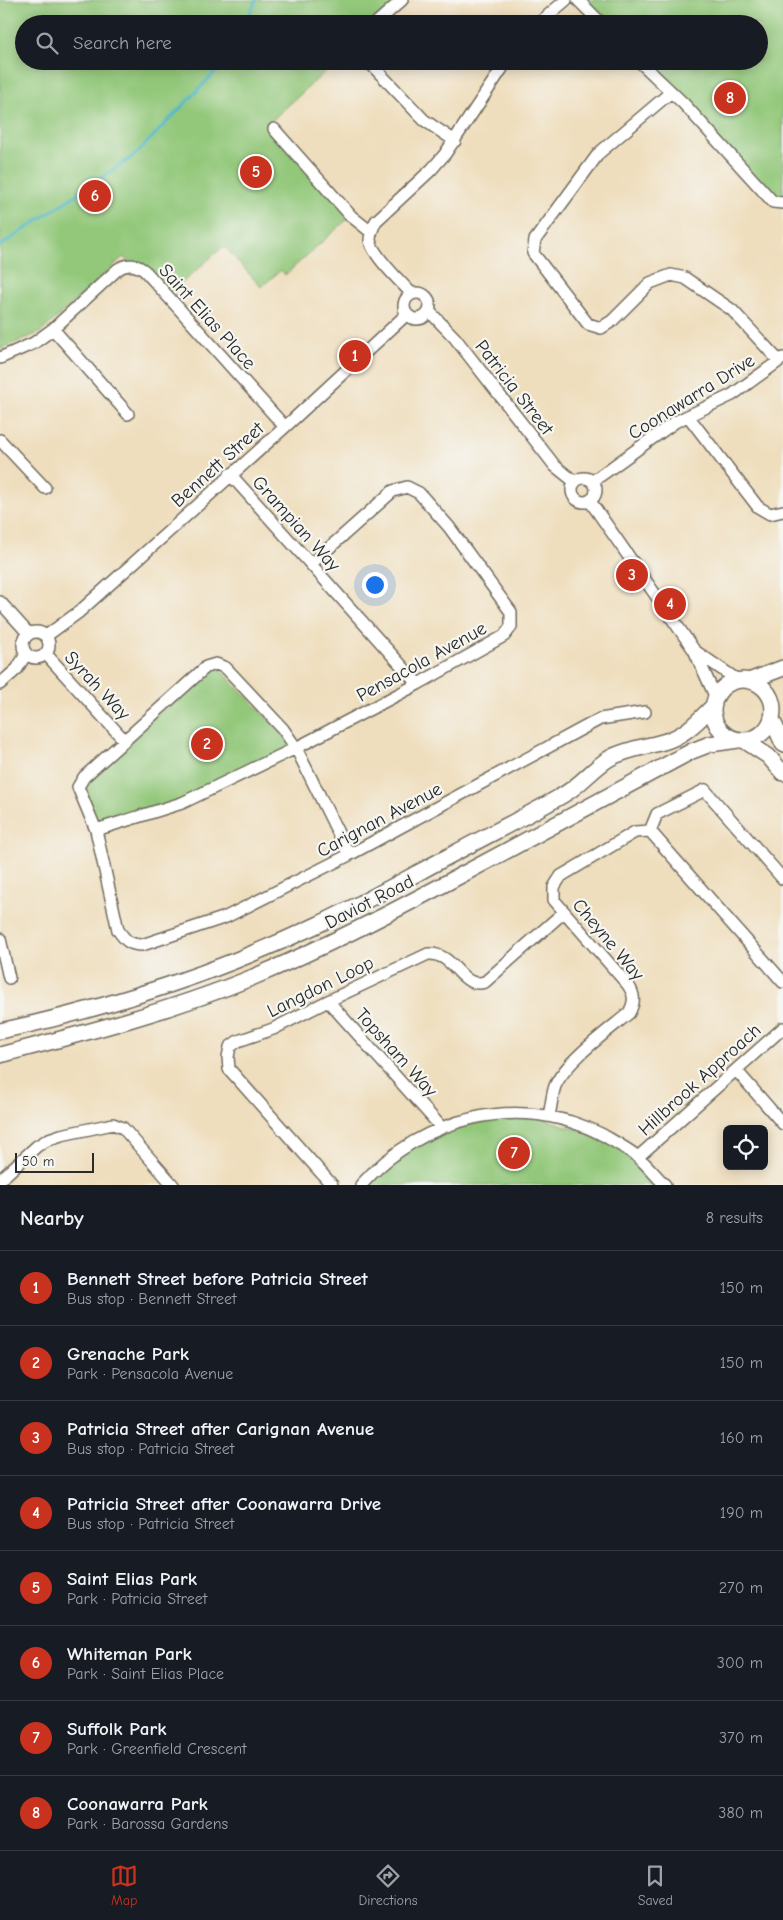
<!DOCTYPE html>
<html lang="en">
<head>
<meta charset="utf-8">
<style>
	body { margin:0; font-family:"Comic Neue",sans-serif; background:#242831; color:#f1f3f6 }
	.controls { position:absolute; right:15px; bottom:15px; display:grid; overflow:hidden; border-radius:8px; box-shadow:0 2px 12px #0003 }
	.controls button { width:45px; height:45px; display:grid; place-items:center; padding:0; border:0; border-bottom:1px solid #363941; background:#171b24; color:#f1f3f6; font:25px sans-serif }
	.scale { position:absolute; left:15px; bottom:12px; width:79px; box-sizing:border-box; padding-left:5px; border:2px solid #2b2b2b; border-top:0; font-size:14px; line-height:18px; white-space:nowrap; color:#2b2b2b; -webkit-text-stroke:4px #f6f6f2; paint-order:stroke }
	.you { position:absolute; left:374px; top:584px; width:18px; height:18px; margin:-12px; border:4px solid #fff; border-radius:50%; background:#1a73e8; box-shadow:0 0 0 8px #1a73e833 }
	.badge { display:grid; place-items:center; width:32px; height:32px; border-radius:50%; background:#c8321e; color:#fff; font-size:16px; font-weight:700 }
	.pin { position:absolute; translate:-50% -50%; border:2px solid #fff; box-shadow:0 1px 5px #0006 }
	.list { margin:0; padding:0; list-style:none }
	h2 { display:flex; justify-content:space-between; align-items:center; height:65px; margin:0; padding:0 20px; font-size:21px }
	h2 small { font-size:16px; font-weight:400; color:#9ea1a6 }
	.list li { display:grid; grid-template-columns:32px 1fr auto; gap:15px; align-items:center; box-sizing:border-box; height:75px; padding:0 20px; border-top:1px solid #363941 }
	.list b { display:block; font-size:19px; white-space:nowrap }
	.list p { margin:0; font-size:16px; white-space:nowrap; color:#9ea1a6 }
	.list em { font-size:16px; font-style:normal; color:#9ea1a6 }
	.icon { flex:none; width:28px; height:28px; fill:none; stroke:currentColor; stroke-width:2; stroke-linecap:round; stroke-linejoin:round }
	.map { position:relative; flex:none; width:783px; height:1185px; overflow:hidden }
	.search { position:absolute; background:#171b24; box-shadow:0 2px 12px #0003; left:15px; right:15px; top:15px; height:55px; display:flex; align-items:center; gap:12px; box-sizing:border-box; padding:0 18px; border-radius:28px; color:#9ea1a6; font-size:19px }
	.sheet { height:665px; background:#171b24 }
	nav { display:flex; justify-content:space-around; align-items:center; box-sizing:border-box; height:70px; border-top:1px solid #363941; background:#171b24; font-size:14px; color:#9ea1a6 }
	nav a { display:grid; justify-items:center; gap:2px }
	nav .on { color:#c8321e }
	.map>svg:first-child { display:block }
</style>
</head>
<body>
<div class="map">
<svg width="783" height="1185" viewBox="0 0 783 1185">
	<rect width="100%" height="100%" fill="#f6f6f2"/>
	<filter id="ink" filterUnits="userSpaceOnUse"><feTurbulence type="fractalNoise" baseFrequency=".02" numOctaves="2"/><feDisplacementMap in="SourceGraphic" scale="10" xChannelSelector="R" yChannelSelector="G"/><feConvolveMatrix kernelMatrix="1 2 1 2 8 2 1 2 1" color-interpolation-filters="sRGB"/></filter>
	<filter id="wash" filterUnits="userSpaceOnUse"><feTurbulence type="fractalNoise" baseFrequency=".0096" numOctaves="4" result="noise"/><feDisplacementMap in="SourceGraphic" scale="20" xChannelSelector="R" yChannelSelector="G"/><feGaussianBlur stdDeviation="1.12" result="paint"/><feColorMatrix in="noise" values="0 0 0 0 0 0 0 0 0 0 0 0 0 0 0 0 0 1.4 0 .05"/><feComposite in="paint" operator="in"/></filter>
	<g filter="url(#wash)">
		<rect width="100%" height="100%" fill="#efdebd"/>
		<path fill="#93c87a" stroke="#5f7a52" d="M0,0H404L378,24H24V61H337L269,123L351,216L285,275L281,270L261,287L224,246L167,296L123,257L41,332L0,349Z
			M578,0H783V203L773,200L639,61H759V24H602Z
			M216,665L296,748L182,803L96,830L83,801L84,777Z
			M528,1114L614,1141L665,1185H361L432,1131Z"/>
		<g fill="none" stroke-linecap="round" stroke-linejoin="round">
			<path stroke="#4db6cb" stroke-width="3" d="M245,24L256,0
				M0,246L135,155L226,61"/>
		</g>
	</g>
	<g filter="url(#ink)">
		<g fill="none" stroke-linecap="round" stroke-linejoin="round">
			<g stroke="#706a5e" stroke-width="14">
				<path id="street" d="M578,0L602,24
					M375,24L402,0
					M538,24L566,0
					M368,61L424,120L455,141
					M639,61L684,104L773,202L783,203
					M670,93L599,153L535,240L533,253L588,324L601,328L612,321L650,283L671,275L685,278L732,310L779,361
					M274,129L351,216L371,232
					M404 306a13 13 0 1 1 26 0a13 13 0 1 1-26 0Z
					M412,294C401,282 372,255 370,240C370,233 373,227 376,221L431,170L445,154L507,61
					M430,312L455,338L555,466L575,482
					M53,329L128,414
					M0,358L34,343L53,329L118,269C127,263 137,264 146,272L285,427
					M688,416L758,507L770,514L783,511
					M0,440L45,488
					M230,474L418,684
					M572 490a12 12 0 1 1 24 0a12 12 0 1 1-24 0Z
					M593,481L675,422L732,395L783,358
					M590,501L694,650L716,698
					M0,602L28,633
					M23 645a13 13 0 1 1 26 0a13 13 0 1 1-26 0Z
					M46,636L79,612L285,427L407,314
					M695,651L739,681
					M46,654L125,741
					M0,684L17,669L26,654
					M96,830L182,803L296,748L418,684L504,636L511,627V612L449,527L419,493L407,487L393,491L311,564
					M650,831L657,814L705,790L783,879
					M349,855L296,748L283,729L226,668L216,664L206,667L84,777L78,787L96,830L118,930C125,940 129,945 142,945L226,917L349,855L600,719L645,712
					M0,939L9,978
					M328,1001L441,1127
					M736,1070L783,1124
					M549,1116C551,1107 552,1095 555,1086C566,1061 608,1031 629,1013C635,1002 635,995 628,985L554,900V887L561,876L635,832L650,831L783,982
					M638,1157L783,1028
					M0,1180L37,1146L49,1139L61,1135L113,1124L123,1128L173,1185
					M332,1185L229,1069L228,1057L230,1047L238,1041L273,1029L328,1001L428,954C455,952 460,990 485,982L564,912
					M361,1185C423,1116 519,1092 603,1135C615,1142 628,1149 638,1157C648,1166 656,1176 665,1185"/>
			</g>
			<g stroke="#706a5e" stroke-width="18">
				<path id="secondary" d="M713 710a30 30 0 1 1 60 0a30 30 0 1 1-60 0Z
					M749,681L783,668
					M772,719L783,744
					M745,741L768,756L783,773
					M0,1031C109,1008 216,973 317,925C362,904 406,879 451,855C488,835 527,816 563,795C581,785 593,768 610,758C627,749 645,747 663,742C685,736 699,720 714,705
					M0,1055C85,1033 170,1011 251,978C326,947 396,910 467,872C542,831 617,791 692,751L710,744L738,740"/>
			</g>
			<use href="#street" stroke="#fff" stroke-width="11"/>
			<use href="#secondary" stroke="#fff" stroke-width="15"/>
		</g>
	</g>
	<g text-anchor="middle" stroke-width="4.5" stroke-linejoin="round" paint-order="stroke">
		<g font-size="19" fill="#2b2b2b" stroke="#f6f6f2">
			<text transform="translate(208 316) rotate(48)" y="7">Saint Elias Place</text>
			<text transform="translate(515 387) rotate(52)" y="7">Patricia Street</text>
			<text transform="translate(691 396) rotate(-32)" y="7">Coonawarra Drive</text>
			<text transform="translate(217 464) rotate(-42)" y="7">Bennett Street</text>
			<text transform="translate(297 523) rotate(48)" y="7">Grampian Way</text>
			<text transform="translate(421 661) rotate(-29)" y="7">Pensacola Avenue</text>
			<text transform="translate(98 685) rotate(47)" y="7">Syrah Way</text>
			<text transform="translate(379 819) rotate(-28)" y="7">Carignan Avenue</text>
			<text transform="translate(369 901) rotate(-27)" y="7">Daviot Road</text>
			<text transform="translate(609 939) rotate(50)" y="7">Cheyne Way</text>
			<text transform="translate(320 986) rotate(-26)" y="7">Langdon Loop</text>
			<text transform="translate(397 1052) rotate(48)" y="7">Topsham Way</text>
			<text transform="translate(699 1079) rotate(-42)" y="7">Hillbrook Approach</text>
		</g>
	</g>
</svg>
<div class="controls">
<button><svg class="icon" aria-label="locate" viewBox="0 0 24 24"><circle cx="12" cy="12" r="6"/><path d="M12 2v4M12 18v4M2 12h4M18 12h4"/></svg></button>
</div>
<div class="scale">50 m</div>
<div class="you"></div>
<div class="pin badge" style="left:355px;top:356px">1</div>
<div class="pin badge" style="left:207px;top:744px">2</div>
<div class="pin badge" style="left:632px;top:575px">3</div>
<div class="pin badge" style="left:670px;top:604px">4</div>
<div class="pin badge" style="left:256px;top:172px">5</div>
<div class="pin badge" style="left:95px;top:196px">6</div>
<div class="pin badge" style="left:514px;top:1153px">7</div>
<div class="pin badge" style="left:730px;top:98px">8</div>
<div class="search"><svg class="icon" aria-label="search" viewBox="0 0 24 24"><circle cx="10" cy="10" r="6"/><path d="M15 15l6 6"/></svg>Search here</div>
</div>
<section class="sheet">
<h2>Nearby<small>8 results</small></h2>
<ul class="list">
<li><span class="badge">1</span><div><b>Bennett Street before Patricia Street</b><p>Bus stop · Bennett Street</p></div><em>150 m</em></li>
<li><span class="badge">2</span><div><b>Grenache Park</b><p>Park · Pensacola Avenue</p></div><em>150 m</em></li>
<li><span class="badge">3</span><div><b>Patricia Street after Carignan Avenue</b><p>Bus stop · Patricia Street</p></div><em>160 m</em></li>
<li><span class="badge">4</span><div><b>Patricia Street after Coonawarra Drive</b><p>Bus stop · Patricia Street</p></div><em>190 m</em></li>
<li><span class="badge">5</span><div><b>Saint Elias Park</b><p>Park · Patricia Street</p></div><em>270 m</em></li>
<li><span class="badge">6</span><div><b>Whiteman Park</b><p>Park · Saint Elias Place</p></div><em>300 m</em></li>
<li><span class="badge">7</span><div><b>Suffolk Park</b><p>Park · Greenfield Crescent</p></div><em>370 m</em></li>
<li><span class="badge">8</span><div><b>Coonawarra Park</b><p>Park · Barossa Gardens</p></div><em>380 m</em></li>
</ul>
</section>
<nav>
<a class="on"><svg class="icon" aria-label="map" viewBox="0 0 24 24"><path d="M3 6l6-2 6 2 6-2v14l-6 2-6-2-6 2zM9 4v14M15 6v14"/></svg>Map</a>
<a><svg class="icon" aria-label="directions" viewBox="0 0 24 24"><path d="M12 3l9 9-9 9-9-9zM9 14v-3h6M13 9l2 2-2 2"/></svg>Directions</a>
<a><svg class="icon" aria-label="saved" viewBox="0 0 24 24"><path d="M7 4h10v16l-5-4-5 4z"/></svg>Saved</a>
</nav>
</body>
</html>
